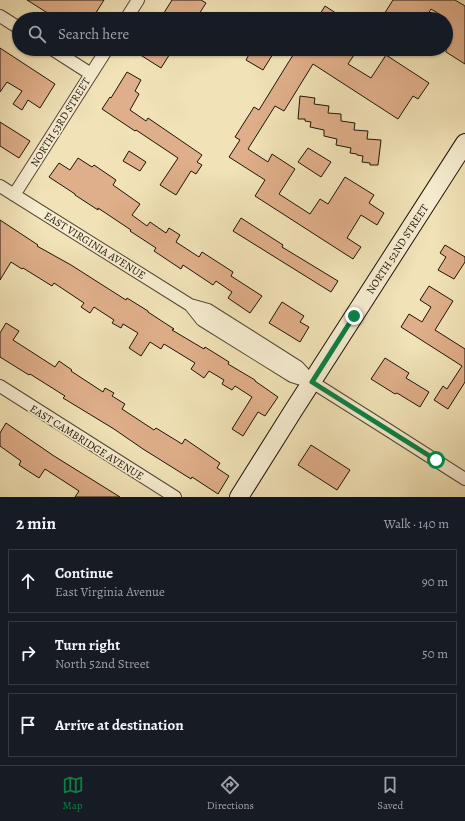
<!DOCTYPE html>
<html lang="en">
<head>
<meta charset="utf-8">
<style>
	body { margin:0; font-family:Alegreya,serif; background:#242831; color:#f1f3f6 }
	.stop { position:absolute; width:12px; height:12px; margin:-9px; border:3px solid #0b8043; border-radius:50%; background:#fff }
	.stop.end { background:#0b8043; border-color:#fff; box-shadow:0 1px 4px #0008 }
	.list { margin:0; padding:0; list-style:none }
	h2 { display:flex; justify-content:space-between; align-items:center; height:52px; margin:0; padding:0 16px; font-size:17px }
	h2 small { font-size:13px; font-weight:400; color:#9ea1a6 }
	.list li { display:grid; grid-template-columns:26px 1fr auto; gap:12px; align-items:center; box-sizing:border-box; height:64px; margin:0 8px 8px; padding:0 8px; border:1px solid #363941; border-radius:0px }
	.list b { display:block; font-size:15px; white-space:nowrap }
	.list p { margin:0; font-size:13px; white-space:nowrap; color:#9ea1a6 }
	.list em { font-size:13px; font-style:normal; color:#9ea1a6 }
	.icon { flex:none; width:22px; height:22px; fill:none; stroke:currentColor; stroke-width:2; stroke-linecap:round; stroke-linejoin:round }
	.map { position:relative; flex:none; width:465px; height:497px; overflow:hidden }
	.search { position:absolute; background:#171b24; box-shadow:0 1px 3px #0004; left:12px; right:12px; top:12px; height:44px; display:flex; align-items:center; gap:10px; box-sizing:border-box; padding:0 14px; border-radius:22px; color:#9ea1a6; font-size:15px }
	.sheet { height:268px; background:#171b24 }
	nav { display:flex; justify-content:space-around; align-items:center; box-sizing:border-box; height:56px; border-top:1px solid #363941; background:#171b24; font-size:11px; color:#9ea1a6 }
	nav a { display:grid; justify-items:center; gap:2px }
	nav .on { color:#0b8043 }
	.map>svg:first-child { display:block }
</style>
</head>
<body>
<div class="map">
<svg width="465" height="497" viewBox="0 0 465 497">
	<rect width="100%" height="100%" fill="#f1e2b7"/>
	<filter id="stains"><feTurbulence type="fractalNoise" baseFrequency=".005" numOctaves="4"/><feColorMatrix values="0 0 0 0 .2 0 0 0 0 .09 0 0 0 0 .02 0 0 0 .5 -.17"/></filter>
	<radialGradient id="worn" r=".72"><stop offset=".6" stop-color="#630" stop-opacity="0"/><stop offset="1" stop-color="#630" stop-opacity=".3"/></radialGradient>
	<path fill="#dfae8a" stroke="#1e1407" d="M27,0H104L92,19H57Z
		M172,0H201L206,3L196,19H167L162,16Z
		M393,0H455L465,6V64L446,52V18L431,9L425,19H381Z
		M325,6L345,19H317Z
		M0,48L55,84L40,108L28,100L22,110L13,104L22,91L7,82L0,92Z
		M131,49H173L161,68Z
		M252,49H276L263,70L246,60Z
		M297,49H358L348,64L371,78L386,55L429,83L418,99L413,96L398,119L313,64L284,111L275,106L248,149L268,162L272,154L295,169L279,194L310,214L320,199L328,204L345,177L374,195L369,203L384,213L377,225L361,215L347,238L361,247L353,259L255,196L265,180L229,157L240,140L235,137L254,107L259,110L288,63Z
		M127,72L141,80L135,91L139,94L130,110L146,121L148,118L202,155L197,162L202,165L196,174L191,171L176,195L160,185L178,158L136,130L135,131L102,109L110,97L111,98Z
		M300,96L315,98L314,104L329,106L328,113L341,114V121L355,123L354,130L368,131L367,139L381,140L378,165H370V163L362,162L363,156L357,155V154L350,153L351,148L336,145L337,139L324,136V130L310,127L311,122L305,121V119H298Z
		M0,122L30,141L19,158L0,146Z
		M308,148L331,162L321,177L298,162Z
		M129,151L146,162L140,171L123,161Z
		M78,158L92,167L94,165L116,180L113,185L140,204L132,215L147,226L150,222L166,233L169,228L180,235L176,242L199,257L202,252L233,272L231,276L262,296L250,313L228,298L232,292L216,281L213,285L183,265L181,269L154,251L156,248L130,231L131,230L98,208V210L75,195V194L49,177L59,163L70,170Z
		M241,218L283,245L282,247L338,281L331,292L233,231Z
		M0,220L38,245L37,246L71,265L126,300L127,298L148,311V312L174,329L172,330L204,349L205,347L229,362L228,364L255,380V381L278,397L265,416L258,412L243,436L232,429L252,397L235,386L232,390L222,384L224,380L209,371L204,378L191,369L195,363L164,344L161,349L150,342L141,356L129,348L138,333L123,324L121,328L112,323L114,320L94,307L90,313L81,307L84,303L54,283L52,286L23,268L22,269L11,262L0,280Z
		M445,245L465,257V262L454,279L438,270L446,257L440,253Z
		M429,286L453,301L435,330L465,349V382L448,409L434,400L443,386L447,389L462,366L401,327L409,314L422,322L431,307L420,300Z
		M282,302L304,316L300,322L309,327L300,342L269,323Z
		M6,323L19,331L13,340L55,367L59,361L72,370L71,371L103,392L105,388L114,393L112,396L125,404L122,409L154,430L156,428L182,444L185,439L220,463L217,468L229,476L218,494L192,477L191,479L143,449L114,429L63,398L65,396L30,374L29,375L0,357V333Z
		M385,358L409,373L406,378L429,392L420,407L397,393L395,394L371,379Z
		M6,423L54,456L120,497H75L79,491L45,469L39,478L19,465L21,461L0,446V433Z
		M311,445L350,470L337,490L298,465Z"/>
	<g fill="none" stroke-linecap="round" stroke-linejoin="round">
		<g stroke="#534833" stroke-width="14">
			<path id="street" d="M0,16L19,28
				M126,19L138,0
				M52,49L91,74
				M0,186L190,305L208,310L298,367L312,382L385,428L465,479
				M14,195L107,49
				M190,305L202,320L292,376L311,382
				M0,386L175,497"/>
		</g>
		<g stroke="#1e1407" stroke-width="20">
			<path id="secondary" d="M239,497L293,411L465,143"/>
		</g>
		<use href="#street" stroke="#f6ecd0" stroke-width="12"/>
		<use href="#secondary" stroke="#f6ecd0" stroke-width="18"/>
	</g>
	<g fill="none" stroke-linecap="round" stroke-linejoin="round">
		<path stroke="#0b8043" stroke-width="5" d="M354,316L312,382L436,460"/>
	</g>
	<g text-anchor="middle" stroke-width="3.5" stroke-linejoin="round" paint-order="stroke">
		<g font-size="11" fill="#1e1407" stroke="#f6ecd0">
			<text transform="translate(60 122) rotate(-58)" y="4">NORTH 53RD STREET</text>
			<text transform="translate(95 245) rotate(32)" y="4">EAST VIRGINIA AVENUE</text>
			<text transform="translate(397 249) rotate(-57)" y="4">NORTH 52ND STREET</text>
			<text transform="translate(87 442) rotate(32)" y="4">EAST CAMBRIDGE AVENUE</text>
		</g>
	</g>
	<rect width="100%" height="100%" filter="url(#stains)"/>
	<rect width="100%" height="100%" fill="url(#worn)"/>
</svg>
<div class="stop" style="left:436px;top:460px"></div>
<div class="stop end" style="left:354px;top:316px"></div>
<div class="search"><svg class="icon" aria-label="search" viewBox="0 0 24 24"><circle cx="10" cy="10" r="6"/><path d="M15 15l6 6"/></svg>Search here</div>
</div>
<section class="sheet">
<h2>2 min<small>Walk · 140 m</small></h2>
<ul class="list">
<li><svg class="icon" aria-label="ahead" viewBox="0 0 24 24"><path d="M12 20V5M6 11l6-6 6 6"/></svg><div><b>Continue</b><p>East Virginia Avenue</p></div><em>90 m</em></li>
<li><svg class="icon" aria-label="right" viewBox="0 0 24 24"><path d="M7 20v-9h11M14 6l5 5-5 5"/></svg><div><b>Turn right</b><p>North 52nd Street</p></div><em>50 m</em></li>
<li><svg class="icon" aria-label="arrive" viewBox="0 0 24 24"><path d="M6 21V4h12l-3 4 3 4H6"/></svg><div><b>Arrive at destination</b></div></li>
</ul>
</section>
<nav>
<a class="on"><svg class="icon" aria-label="map" viewBox="0 0 24 24"><path d="M3 6l6-2 6 2 6-2v14l-6 2-6-2-6 2zM9 4v14M15 6v14"/></svg>Map</a>
<a><svg class="icon" aria-label="directions" viewBox="0 0 24 24"><path d="M12 3l9 9-9 9-9-9zM9 14v-3h6M13 9l2 2-2 2"/></svg>Directions</a>
<a><svg class="icon" aria-label="saved" viewBox="0 0 24 24"><path d="M7 4h10v16l-5-4-5 4z"/></svg>Saved</a>
</nav>
</body>
</html>
